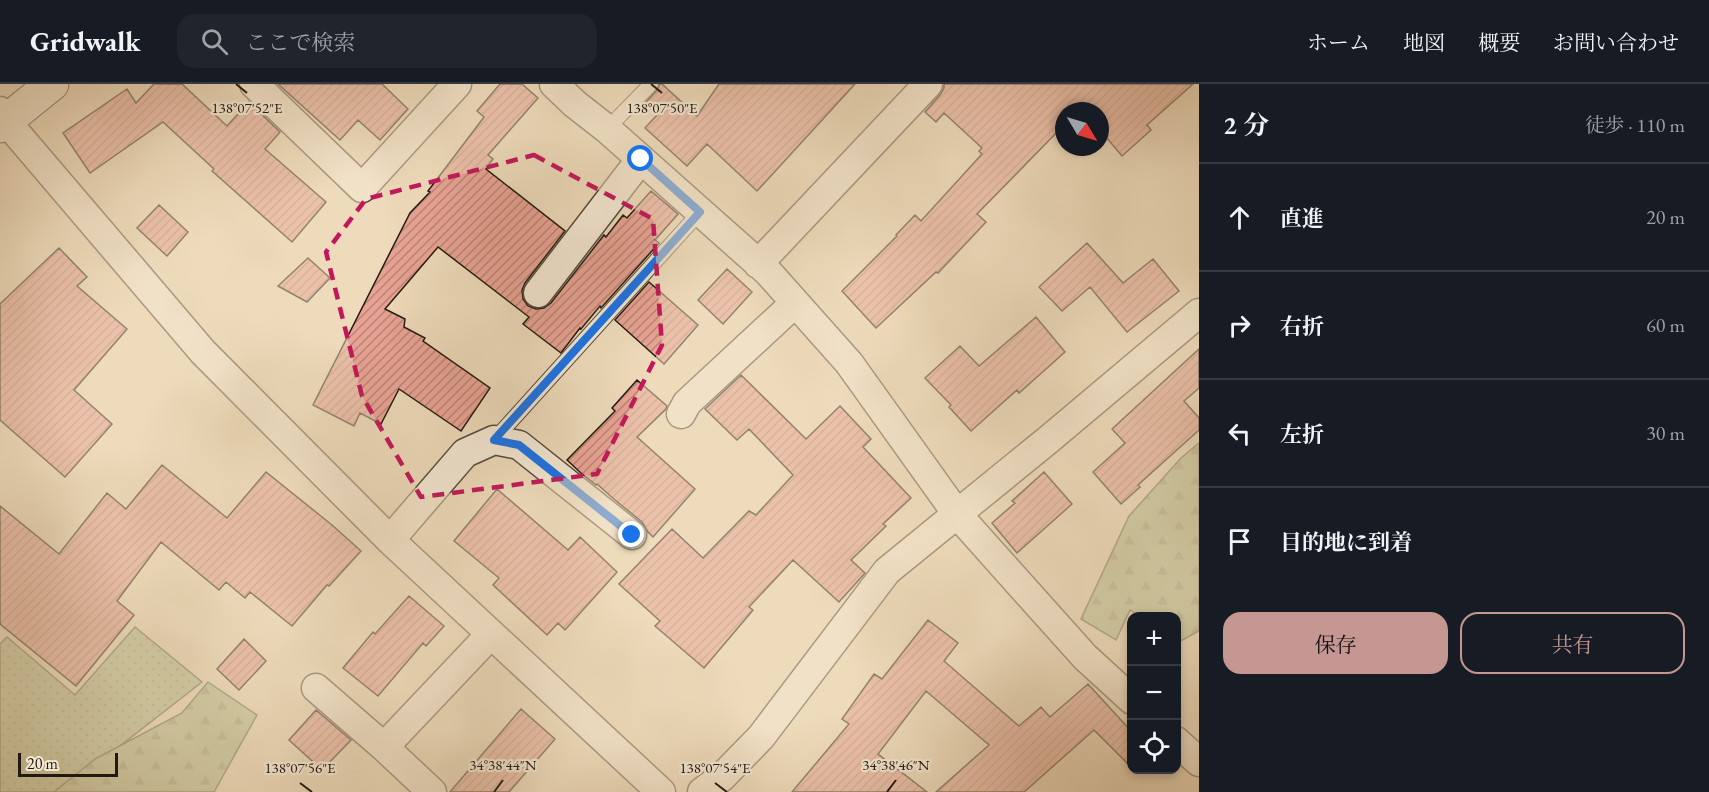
<!DOCTYPE html>
<html lang="ja">
<head>
<meta charset="utf-8">
<style>
	body { margin:0; font-family:"EB Garamond","Noto Serif JP",serif; background:#20242c; color:#f1f3f6 }
	.controls { position:absolute; right:18px; bottom:18px; display:grid; overflow:hidden; border-radius:12px; box-shadow:0 3px 9px #0003 }
	.controls button { width:54px; height:54px; display:grid; place-items:center; padding:0; border:0; border-bottom:2px solid #363941; background:#171b24; color:#f1f3f6; font:30px sans-serif }
	.compass { position:absolute; left:1055px; top:18px; width:54px; height:54px; border-radius:50%; background:#171b24; box-shadow:0 3px 9px #0003; rotate:128deg }
	.scale { position:absolute; left:18px; bottom:15px; width:100px; box-sizing:border-box; padding-left:6px; border:3px solid #221a11; border-top:0; font-size:16px; line-height:21px; white-space:nowrap; color:#221a11; -webkit-text-stroke:4px #f4e8d3; paint-order:stroke }
	.stop { position:absolute; width:18px; height:18px; margin:-14px; border:4px solid #1a73e8; border-radius:50%; background:#fff }
	.stop.end { background:#1a73e8; border-color:#fff; box-shadow:0 2px 6px #0008 }
	.list { margin:0; padding:0; list-style:none }
	h2 { display:flex; justify-content:space-between; align-items:center; height:78px; margin:0; padding:0 24px; font-size:26px }
	h2 small { font-size:20px; font-weight:400; color:#9ea1a6 }
	.list li { display:grid; grid-template-columns:39px 1fr auto; gap:18px; align-items:center; box-sizing:border-box; height:108px; padding:0 24px; border-top:2px solid #363941 }
	.list b { display:block; font-size:22px; white-space:nowrap }
	.list em { font-size:20px; font-style:normal; color:#9ea1a6 }
	.actions { display:flex; gap:12px; padding:18px 24px }
	.actions a { flex:1; padding:14px 0; border:2px solid #c59692; border-radius:18px; text-align:center; font-size:21px; color:#c59692 }
	.actions .main { background:#c59692; color:#111 }
	.icon { flex:none; width:33px; height:33px; fill:none; stroke:currentColor; stroke-width:2; stroke-linecap:round; stroke-linejoin:round }
	.map { position:relative; flex:none; width:1199px; height:708px; overflow:hidden }
	header { display:flex; align-items:center; gap:36px; box-sizing:border-box; height:84px; padding:0 30px; background:#171b24; border-bottom:2px solid #363941 }
	header strong { font-size:28px }
	nav { display:flex; gap:33px; margin-inline-start:auto; font-size:21px }
	.search { width:420px; height:54px; background:#20242c; display:flex; align-items:center; gap:15px; box-sizing:border-box; padding:0 21px; border-radius:18px; color:#9ea1a6; font-size:22px }
	main { display:flex }
	aside { flex:1; background:#171b24 }
	.map>svg:first-child { display:block }
</style>
</head>
<body>
<header>
<strong>Gridwalk</strong>
<div class="search"><svg class="icon" aria-label="search" viewBox="0 0 24 24"><circle cx="10" cy="10" r="6"/><path d="M15 15l6 6"/></svg>ここで検索</div>
<nav><a>ホーム</a><a>地図</a><a>概要</a><a>お問い合わせ</a></nav>
</header>
<main>
<div class="map">
<svg width="1199" height="708" viewBox="0 0 1199 708">
	<defs>
		<pattern id="grass-dots" width="8" height="8" patternUnits="userSpaceOnUse" patternTransform="scale(1.5)"><rect width="8" height="8" fill="#b7c091"/><path d="M2 2h.1M6 6h.1" fill="none" stroke="#9da47c" stroke-width="1.8" stroke-linecap="round"/></pattern>
		<pattern id="forest-firs" width="22" height="20" patternUnits="userSpaceOnUse" patternTransform="scale(1.5)"><rect width="22" height="20" fill="#b7c091"/><path d="M5 1l3.5 6h-7zM16 11l3.5 6h-7z" fill="#9da47c"/></pattern>
		<pattern id="building-hatch" width="6" height="6" patternUnits="userSpaceOnUse" patternTransform="scale(1.5)"><rect width="6" height="6" fill="#e8a394"/><path d="M-1 1l2-2M0 6l6-6M5 7l2-2" fill="none" stroke="#bc8477"/></pattern>
	</defs>
	<rect width="100%" height="100%" fill="#eedbbb"/>
	<filter id="stains"><feTurbulence type="fractalNoise" baseFrequency=".00333" numOctaves="4"/><feColorMatrix values="0 0 0 0 .2 0 0 0 0 .09 0 0 0 0 .02 0 0 0 .5 -.17"/></filter>
	<radialGradient id="worn" r=".72"><stop offset=".6" stop-color="#630" stop-opacity="0"/><stop offset="1" stop-color="#630" stop-opacity=".3"/></radialGradient>
	<path fill="url(#grass-dots)" stroke="#6c6d51" stroke-width="1.5" d="M135,543L202,598L61,708H0V560L7,553L75,611Z"/>
	<path fill="url(#forest-firs)" stroke="#6c6d51" stroke-width="1.5" d="M1199,359V547L1177,559L1176,532H1139L1130,526L1116,556L1081,535L1129,432L1181,374Z
		M208,598L257,631L214,708H54L95,675L182,629Z"/>
	<path fill="url(#building-hatch)" stroke="#221a11" stroke-width="1.5" d="M154,0H182L227,42L249,18L280,48L265,65L326,118L292,158L212,87L214,85L163,38L90,89L63,49L127,5L136,19Z
		M278,0H382L408,25L380,56L358,36L340,56Z
		M500,0H522L538,14L488,71L493,75L486,85L565,147L525,199L522,206L523,215L528,222L536,225L544,224L551,219L604,151L606,153L623,131L627,134L651,107L678,130L655,156L659,159L601,224L600,222L581,245L580,244L561,269L523,240L529,233L438,163L385,225L405,235L404,243L425,254L423,257L490,304L461,347L399,305L381,340L360,329L354,342L313,321L410,129L430,108L428,107L484,33L477,27Z
		M660,0H662L697,32L719,0H855L757,107L707,60L687,82L645,44L658,30L646,18L657,6Z
		M944,0H1193L1147,41L1151,46L1122,72L1100,46V27H1083L1081,24L1078,27H1064V41L977,130L986,138L938,189L936,188L876,244L842,207L897,152L896,151L915,131L921,137L982,70L979,67L982,64L944,29L936,38L925,28L940,11L944,4Z
		M159,121L188,148L167,172L137,144Z
		M1087,159L1123,199L1153,175L1179,207L1127,248L1090,203L1062,227L1039,203Z
		M59,164L87,193L77,202L127,245L74,306L112,340L65,393L0,336V220Z
		M308,174L330,194L307,218L278,202Z
		M727,185L752,208L723,240L698,216Z
		M649,198L698,241L664,280L615,236Z
		M1036,233L1065,268L1019,309L1017,306L971,347L949,323L951,321L925,294L960,262L979,282Z
		M1199,265V304L1184,317L1199,334V346L1138,401L1140,403L1121,420L1093,388L1125,359L1112,345Z
		M741,291L806,355L840,322L871,355L863,363L911,414L883,440L886,442L851,476L865,489L839,518L793,476L749,523L753,526L704,584L655,542L660,537L619,500L672,445L703,474L749,427L756,431L793,391L749,345L737,356L705,325Z
		M637,296L667,322L666,325L637,353L695,405L653,453L648,448L642,438L615,416L597,400L596,401L582,390L567,376L615,327L612,324Z
		M162,381L227,434L266,388L332,441L361,467L329,502L327,501L292,542L250,508L245,514L226,498L219,506L161,458L117,517L134,531L76,602L0,540V422L59,470L107,409L126,425Z
		M1044,388L1072,420L1017,469L992,439L1015,419L1012,417Z
		M497,405L568,466L580,453L617,488L565,546L558,539L547,551L493,501L499,494L454,457Z
		M409,512L444,542L426,562L423,559L378,612L343,584L373,548L375,550Z
		M928,536L958,559L944,577L1019,642L1041,623L1050,633L1088,600L1131,647V683L1094,646L1024,708H936L989,661L926,607L878,670L927,708H792L849,640L842,635L874,590L882,595Z
		M244,555L266,577L239,606L217,585Z
		M521,625L555,655L509,708H450Z
		M316,626L351,656L322,686L289,656Z"/>
	<g fill="none" stroke-linecap="round" stroke-linejoin="round">
		<g stroke="#554a3c" stroke-width="16">
			<path id="lane" d="M607,45L651,0
				M494,356L700,128"/>
		</g>
		<g stroke="#554a3c" stroke-width="31">
			<path id="street" d="M254,0L362,104L457,0
				M554,0L575,20L607,45L768,188L849,279L957,430L1085,573L1132,616
				M0,27L6,37L203,268L390,456L661,708
				M758,180L928,0
				M538,209L641,75
				M681,330L687,319L795,219
				M390,456L465,369L494,356L519,361L632,451
				M316,604L384,663L432,708
				M1176,657L1199,678
				M384,663L491,550
				M702,708L722,693L761,653L887,487L1048,356L1199,229"/>
		</g>
		<g stroke="#221a11" stroke-width="35">
			<path id="secondary" d="M0,42L52,0"/>
		</g>
		<use href="#lane" stroke="#f4e8d3" stroke-width="14"/>
		<use href="#street" stroke="#f4e8d3" stroke-width="28"/>
		<use href="#secondary" stroke="#f4e8d3" stroke-width="33"/>
	</g>
	<g fill="none" stroke-linecap="round" stroke-linejoin="round">
		<path stroke="#1a73e8" stroke-width="8" d="M632,451L519,361L494,356L700,128L641,75"/>
	</g>
	<path d="M0 0H1199V708H0ZM534,71L653,135L662,261L597,390L421,413L362,312L326,168L366,115Z" fill="#eedbbb" fill-opacity=".55" fill-rule="evenodd"/>
	<path fill="none" stroke="#c2185b" stroke-width="4.5" stroke-dasharray="12 8" stroke-linejoin="round" d="M534,71L653,135L662,261L597,390L421,413L362,312L326,168L366,115Z"/>
	<path fill="none" stroke="#221a11" stroke-width="2" d="M236,0L247,9M651,0L662,9M300,699L312,708M715,699L727,708M494,708L503,696M887,708L896,696"/>
	<g font-size="15" text-anchor="middle" fill="#221a11" stroke="#f4e8d3" stroke-width="4.5" stroke-linejoin="round" paint-order="stroke">
		<text x="247" y="29">138°07'52"E</text>
		<text x="662" y="29">138°07'50"E</text>
		<text x="503" y="686">34°38'44"N</text>
		<text x="896" y="686">34°38'46"N</text>
		<text x="300" y="689">138°07'56"E</text>
		<text x="715" y="689">138°07'54"E</text>
	</g>
	<rect width="100%" height="100%" filter="url(#stains)"/>
	<rect width="100%" height="100%" fill="url(#worn)"/>
</svg>
<div class="controls">
<button>+</button>
<button>−</button>
<button><svg class="icon" aria-label="locate" viewBox="0 0 24 24"><circle cx="12" cy="12" r="6"/><path d="M12 2v4M12 18v4M2 12h4M18 12h4"/></svg></button>
</div>
<svg class="compass" viewBox="-18 -18 36 36"><path d="M0-13l5 13h-10z" fill="#e53935"/><path d="M0 13l5-13h-10z" fill="#9ea1a6"/></svg>
<div class="scale">20 m</div>
<div class="stop" style="left:641px;top:75px"></div>
<div class="stop end" style="left:632px;top:451px"></div>
</div>
<aside>
<h2>2 分<small>徒歩 · 110 m</small></h2>
<ul class="list">
<li><svg class="icon" aria-label="ahead" viewBox="0 0 24 24"><path d="M12 20V5M6 11l6-6 6 6"/></svg><div><b>直進</b></div><em>20 m</em></li>
<li><svg class="icon" aria-label="right" viewBox="0 0 24 24"><path d="M7 20v-9h11M14 6l5 5-5 5"/></svg><div><b>右折</b></div><em>60 m</em></li>
<li><svg class="icon" aria-label="left" viewBox="0 0 24 24"><path d="M17 20v-9H6M10 6l-5 5 5 5"/></svg><div><b>左折</b></div><em>30 m</em></li>
<li><svg class="icon" aria-label="arrive" viewBox="0 0 24 24"><path d="M6 21V4h12l-3 4 3 4H6"/></svg><div><b>目的地に到着</b></div></li>
</ul>
<div class="actions"><a class="main">保存</a><a>共有</a></div>
</aside>
</main>
</body>
</html>
